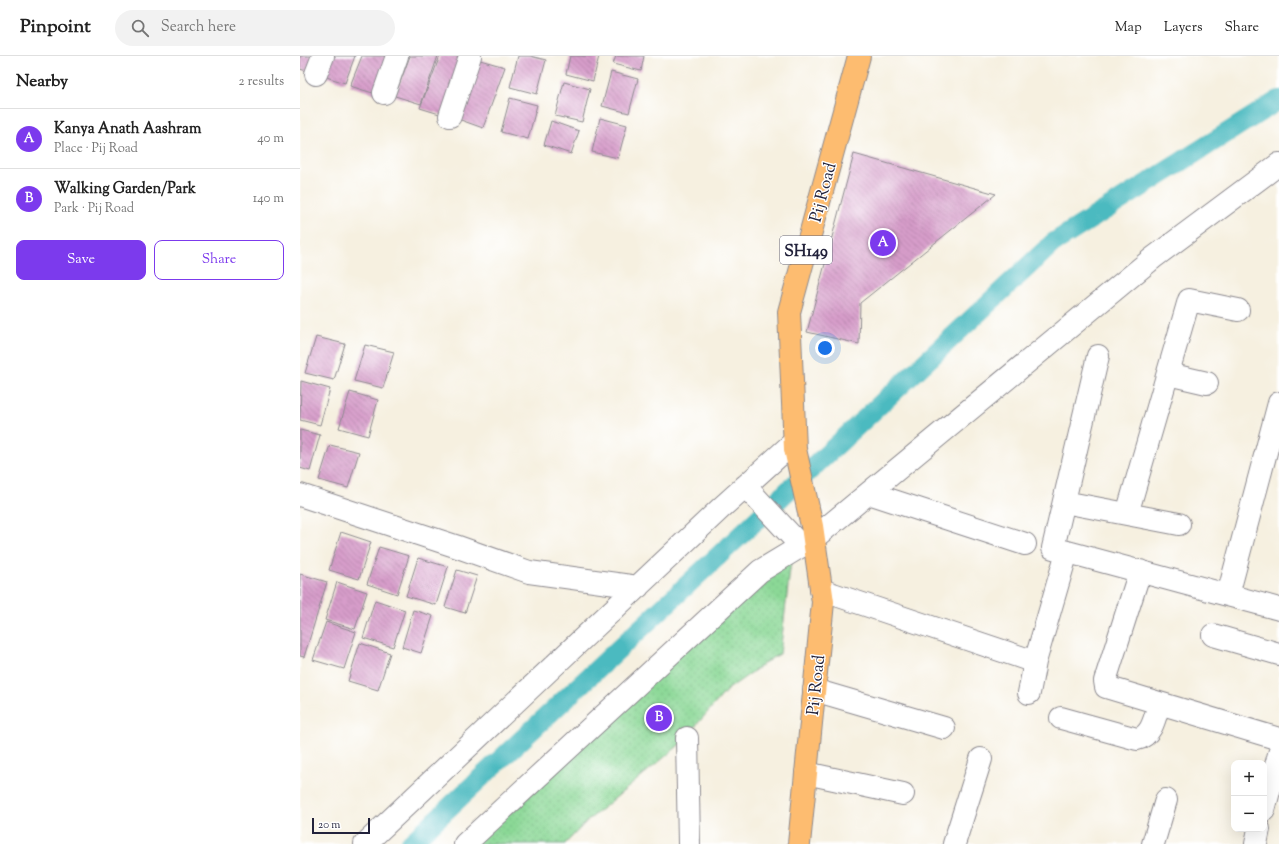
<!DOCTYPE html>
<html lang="en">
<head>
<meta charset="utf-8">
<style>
	body { margin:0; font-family:"Sorts Mill Goudy",serif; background:#f2f2f2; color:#222 }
	.controls { position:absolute; right:12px; bottom:12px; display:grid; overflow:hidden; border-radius:8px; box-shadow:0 4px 16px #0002 }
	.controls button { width:36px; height:36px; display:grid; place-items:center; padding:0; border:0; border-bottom:1px solid #e0e0e0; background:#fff; color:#222; font:20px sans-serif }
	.scale { position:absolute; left:12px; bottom:10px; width:58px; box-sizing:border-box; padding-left:4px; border:2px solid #22223b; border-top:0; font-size:11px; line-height:14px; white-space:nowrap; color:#22223b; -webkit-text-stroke:3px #fff; paint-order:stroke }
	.you { position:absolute; left:525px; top:292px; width:14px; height:14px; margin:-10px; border:3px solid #fff; border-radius:50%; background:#1a73e8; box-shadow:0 0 0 6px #1a73e833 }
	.badge { display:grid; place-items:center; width:26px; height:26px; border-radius:50%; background:#7c3aed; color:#fff; font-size:13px; font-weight:700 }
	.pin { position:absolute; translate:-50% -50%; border:2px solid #fff; box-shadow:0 1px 4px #0006 }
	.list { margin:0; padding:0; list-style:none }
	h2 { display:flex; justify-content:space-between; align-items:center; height:52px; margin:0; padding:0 16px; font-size:17px }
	h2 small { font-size:13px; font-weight:400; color:#767676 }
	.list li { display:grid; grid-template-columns:26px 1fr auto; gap:12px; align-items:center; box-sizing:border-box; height:60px; padding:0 16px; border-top:1px solid #e0e0e0 }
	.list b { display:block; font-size:15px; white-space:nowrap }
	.list p { margin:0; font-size:13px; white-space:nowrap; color:#767676 }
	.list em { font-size:13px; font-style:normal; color:#767676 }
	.actions { display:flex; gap:8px; padding:12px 16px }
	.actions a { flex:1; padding:9px 0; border:1px solid #7c3aed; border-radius:8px; text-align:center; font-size:14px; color:#7c3aed }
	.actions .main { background:#7c3aed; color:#fff }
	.icon { flex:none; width:22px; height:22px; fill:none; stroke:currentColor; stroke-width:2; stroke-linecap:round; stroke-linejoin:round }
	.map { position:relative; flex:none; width:979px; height:788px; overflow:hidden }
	header { display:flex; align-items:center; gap:24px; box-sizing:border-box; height:56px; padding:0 20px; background:#fff; border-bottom:1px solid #e0e0e0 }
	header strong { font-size:19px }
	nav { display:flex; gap:22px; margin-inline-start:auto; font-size:14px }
	.search { width:280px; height:36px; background:#f2f2f2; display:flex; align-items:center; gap:10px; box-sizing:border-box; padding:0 14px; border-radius:22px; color:#767676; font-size:15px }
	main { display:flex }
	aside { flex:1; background:#fff }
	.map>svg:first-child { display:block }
</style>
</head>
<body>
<header>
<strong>Pinpoint</strong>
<div class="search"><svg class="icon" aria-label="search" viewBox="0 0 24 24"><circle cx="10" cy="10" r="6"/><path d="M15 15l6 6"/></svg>Search here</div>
<nav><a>Map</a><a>Layers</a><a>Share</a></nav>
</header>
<main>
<aside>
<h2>Nearby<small>2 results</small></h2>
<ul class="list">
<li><span class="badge">A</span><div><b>Kanya Anath Aashram</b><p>Place · Pij Road</p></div><em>40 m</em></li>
<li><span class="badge">B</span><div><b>Walking Garden/Park</b><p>Park · Pij Road</p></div><em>140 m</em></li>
</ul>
<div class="actions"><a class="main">Save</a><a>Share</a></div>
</aside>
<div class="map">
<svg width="979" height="788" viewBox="0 0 979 788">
	<defs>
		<pattern id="grass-dots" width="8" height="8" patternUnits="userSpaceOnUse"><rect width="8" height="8" fill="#8bd896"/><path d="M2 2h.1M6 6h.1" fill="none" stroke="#78b982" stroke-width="1.8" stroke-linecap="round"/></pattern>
		<pattern id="building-back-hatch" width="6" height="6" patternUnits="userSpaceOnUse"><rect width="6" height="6" fill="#d79dca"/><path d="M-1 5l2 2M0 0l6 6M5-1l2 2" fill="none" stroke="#ae80a5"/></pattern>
	</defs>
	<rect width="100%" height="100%" fill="#fff"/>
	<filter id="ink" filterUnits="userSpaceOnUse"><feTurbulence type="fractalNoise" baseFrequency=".025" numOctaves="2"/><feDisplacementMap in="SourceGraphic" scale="8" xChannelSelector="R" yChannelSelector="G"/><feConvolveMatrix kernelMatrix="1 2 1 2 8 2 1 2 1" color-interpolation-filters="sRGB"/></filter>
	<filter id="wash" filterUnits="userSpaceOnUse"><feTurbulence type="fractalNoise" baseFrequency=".012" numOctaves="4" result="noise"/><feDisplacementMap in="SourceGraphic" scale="16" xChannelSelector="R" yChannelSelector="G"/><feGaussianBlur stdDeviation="0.9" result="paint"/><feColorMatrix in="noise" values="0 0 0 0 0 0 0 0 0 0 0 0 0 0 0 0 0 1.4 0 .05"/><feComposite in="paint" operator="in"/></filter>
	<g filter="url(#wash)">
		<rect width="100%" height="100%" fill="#f6f0e0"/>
		<path fill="url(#grass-dots)" stroke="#567d68" d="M491,505L480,598L472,602L427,634L378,690L285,767L265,788H174L464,520Z"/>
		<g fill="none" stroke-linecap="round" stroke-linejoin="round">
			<path stroke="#4bbac0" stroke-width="20" d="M110,788L753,187L979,44"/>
		</g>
		<g id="blocks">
			<path fill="url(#building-back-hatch)" d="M0,0H16L10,16L0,13Z
				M27,0H55L45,27L20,19Z
				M62,0H89L76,38L50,30Z
				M110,0H138L121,48L95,40Z
				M140,0H167L146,60L120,52Z
				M218,0H230L246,4L237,38L210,31Z
				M270,0H299L293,25L266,18Z
				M316,0H344L341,15L313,8Z
				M180,4L205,11L183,72L158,63Z
				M311,16L338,23L329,57L302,50Z
				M264,26L290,33L282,66L255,60Z
				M210,42L237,49L228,83L201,76Z
				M300,62L327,69L318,102L292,96Z
				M251,65L279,75L271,98L244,89Z
				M554,98L696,138L560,247L559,288L507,276Z
				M16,281L45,288L34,324L5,317Z
				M65,289L94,296L83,332L54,325Z
				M1,325L30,333L20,369L0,364Z
				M50,336L78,344L68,380L39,372Z
				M0,374L20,379L10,415L0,412Z
				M30,389L59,396L48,432L19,424Z
				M41,476L71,486L59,523L29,514Z
				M79,491L109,500L97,538L67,528Z
				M118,502L148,511L136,549L106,540Z
				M157,514L177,520L165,557L145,551Z
				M0,518L27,526L4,601L0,600Z
				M37,526L67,536L55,573L25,564Z
				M75,544L105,554L93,591L63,582Z
				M113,554L133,560L121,597L102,591Z
				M26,566L56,576L44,613L13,604Z
				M60,587L90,597L78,634L48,625Z"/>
		</g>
	</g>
	<g filter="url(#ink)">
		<use href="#blocks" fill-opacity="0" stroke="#8c898e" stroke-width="1"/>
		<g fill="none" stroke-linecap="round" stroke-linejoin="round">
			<g stroke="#8c898e" stroke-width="24">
				<path id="street" d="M16,18L23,0
					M84,37L97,0
					M150,60L170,0
					M798,300L753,492L979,553
					M868,318L907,327
					M445,430L501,490
					M569,437L725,488
					M0,439L158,491L229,516L338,531
					M764,446L879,468
					M827,458L889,244L938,254
					M840,515L805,625L806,631L979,683
					M521,534L735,606
					M928,539L979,347
					M913,579L979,598
					M514,634L644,672
					M729,637L735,606L767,496
					M761,662L837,683C852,680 855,661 859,648
					M387,682L389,788
					M506,717L603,738
					M964,754L979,698
					M65,788L421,452L494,386
					M165,788L460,515L513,483L853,202L979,108
					M654,788L681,703
					M853,788L866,744
					M956,788L959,773"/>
			</g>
			<g stroke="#8c898e" stroke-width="24">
				<path id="primary" d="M499,788L523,546L512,470L495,393L489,256L559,0"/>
			</g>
			<use href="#street" stroke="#fff" stroke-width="22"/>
			<use href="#primary" stroke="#fdbc6f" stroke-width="22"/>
		</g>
	</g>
	<g text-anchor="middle" stroke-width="3" stroke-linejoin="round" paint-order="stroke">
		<rect fill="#fff" stroke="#646476" stroke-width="1" x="480" y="180" width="52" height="28" rx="3"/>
		<g font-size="16" font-weight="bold" fill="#22223b">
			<text x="506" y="200">SH149</text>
		</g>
		<g font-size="17" fill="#22223b" stroke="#fff">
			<text transform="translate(522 136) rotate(-75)" y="6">Pij Road</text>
			<text transform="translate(515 629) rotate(-84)" y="6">Pij Road</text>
		</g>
	</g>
</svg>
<div class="controls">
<button>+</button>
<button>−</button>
</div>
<div class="scale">20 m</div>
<div class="you"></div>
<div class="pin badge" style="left:583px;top:187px">A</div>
<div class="pin badge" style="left:359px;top:662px">B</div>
</div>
</main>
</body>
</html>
